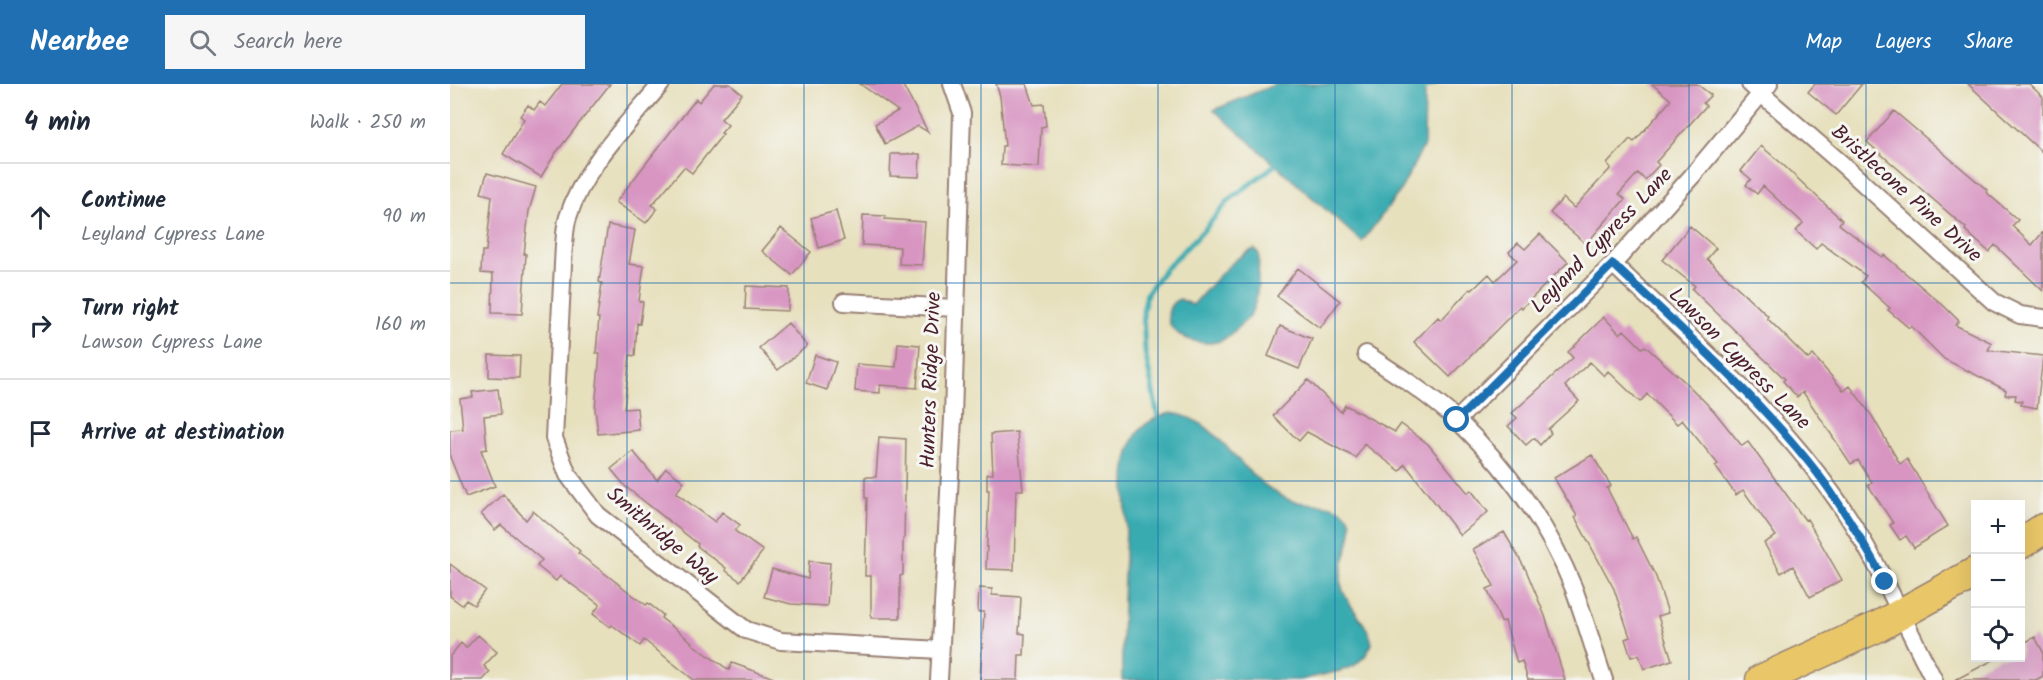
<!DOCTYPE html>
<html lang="en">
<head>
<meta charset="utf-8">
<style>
	body { margin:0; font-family:Kalam,sans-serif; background:#f6f6f7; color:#1f2937 }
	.controls { position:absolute; right:18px; bottom:18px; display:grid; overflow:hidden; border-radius:0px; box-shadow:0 6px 24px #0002 }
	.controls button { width:54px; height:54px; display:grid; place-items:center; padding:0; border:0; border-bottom:2px solid #e0e1e3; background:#fff; color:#1f2937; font:30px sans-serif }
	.stop { position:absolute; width:18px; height:18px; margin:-14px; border:4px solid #1f6fb2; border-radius:50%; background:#fff }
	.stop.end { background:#1f6fb2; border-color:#fff; box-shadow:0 2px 6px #0008 }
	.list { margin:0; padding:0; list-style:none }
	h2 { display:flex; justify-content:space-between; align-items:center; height:78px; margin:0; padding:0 24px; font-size:26px }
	h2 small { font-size:20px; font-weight:400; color:#747a83 }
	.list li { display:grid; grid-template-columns:39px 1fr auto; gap:18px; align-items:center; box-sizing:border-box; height:108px; padding:0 24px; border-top:2px solid #e0e1e3 }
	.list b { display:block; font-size:22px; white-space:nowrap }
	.list p { margin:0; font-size:20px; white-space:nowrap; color:#747a83 }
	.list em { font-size:20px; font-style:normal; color:#747a83 }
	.icon { flex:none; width:33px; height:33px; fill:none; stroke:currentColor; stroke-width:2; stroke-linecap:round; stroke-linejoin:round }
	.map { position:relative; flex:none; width:1593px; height:596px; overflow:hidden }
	header { display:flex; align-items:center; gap:36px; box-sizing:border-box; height:84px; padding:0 30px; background:#1f6fb2; color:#fff }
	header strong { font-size:28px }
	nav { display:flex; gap:33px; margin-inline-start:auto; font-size:21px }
	.search { width:420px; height:54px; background:#f6f6f7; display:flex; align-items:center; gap:15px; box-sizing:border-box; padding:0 21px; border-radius:0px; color:#747a83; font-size:22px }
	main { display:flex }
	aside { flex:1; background:#fff }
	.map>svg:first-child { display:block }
</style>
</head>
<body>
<header>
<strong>Nearbee</strong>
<div class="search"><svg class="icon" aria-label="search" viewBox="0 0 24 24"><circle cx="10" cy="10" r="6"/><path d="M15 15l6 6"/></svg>Search here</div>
<nav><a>Map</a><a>Layers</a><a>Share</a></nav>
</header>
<main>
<aside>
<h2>4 min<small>Walk · 250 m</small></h2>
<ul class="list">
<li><svg class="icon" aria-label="ahead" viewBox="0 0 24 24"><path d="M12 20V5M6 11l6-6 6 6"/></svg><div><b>Continue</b><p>Leyland Cypress Lane</p></div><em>90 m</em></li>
<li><svg class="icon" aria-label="right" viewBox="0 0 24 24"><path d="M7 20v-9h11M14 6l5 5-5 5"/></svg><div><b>Turn right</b><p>Lawson Cypress Lane</p></div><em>160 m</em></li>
<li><svg class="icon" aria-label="arrive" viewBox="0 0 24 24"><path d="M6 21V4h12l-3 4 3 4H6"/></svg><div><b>Arrive at destination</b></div></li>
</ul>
</aside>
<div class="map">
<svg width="1593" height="596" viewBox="0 0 1593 596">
	<rect width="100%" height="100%" fill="#f6f6f2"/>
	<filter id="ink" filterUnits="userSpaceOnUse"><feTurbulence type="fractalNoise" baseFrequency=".0167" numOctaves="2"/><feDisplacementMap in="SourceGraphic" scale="12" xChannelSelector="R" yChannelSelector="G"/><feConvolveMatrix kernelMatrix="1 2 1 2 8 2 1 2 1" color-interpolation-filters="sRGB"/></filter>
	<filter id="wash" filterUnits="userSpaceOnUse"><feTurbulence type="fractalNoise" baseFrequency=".008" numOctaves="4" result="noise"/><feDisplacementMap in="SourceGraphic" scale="24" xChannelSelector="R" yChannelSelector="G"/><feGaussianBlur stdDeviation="1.35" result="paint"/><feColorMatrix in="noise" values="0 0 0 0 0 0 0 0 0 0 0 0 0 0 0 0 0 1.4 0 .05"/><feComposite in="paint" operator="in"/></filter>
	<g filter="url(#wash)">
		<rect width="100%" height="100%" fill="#e7e0bd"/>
		<path fill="#39abb1" stroke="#42656e" stroke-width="1.5" d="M826,0H969L975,5L974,61L950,107L912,158L764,26Z
			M805,165L809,170C808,188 809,209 803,225C800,233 794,238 788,243C784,247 779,252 774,255C760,263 734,258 723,245C715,235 717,219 730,215L743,221C758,205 783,171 805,165Z
			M721,329C760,334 776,366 803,391C812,400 826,409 837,415C855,424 884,414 898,432C909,445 888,481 891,499C895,522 919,538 922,560L915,572L904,582L890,587L850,596H672C671,545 674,495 676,445C677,414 669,379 687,350C695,338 707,333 721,329Z"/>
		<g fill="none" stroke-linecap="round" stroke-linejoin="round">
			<path stroke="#39abb1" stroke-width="5" d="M968,7L984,0
				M709,338L695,268L693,227L697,209L714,186L755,145L779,116L829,78"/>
		</g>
		<g id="blocks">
			<path fill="#d895c2" d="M112,0H160L105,70L91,93L53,70L74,35L70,32L78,21L84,26L90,18L95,22Z
				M264,0H280L292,10L271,35L278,41L271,49L273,50L242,89L234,83L202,121L207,125L196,139L166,118L246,15L249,18Z
				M410,0H452L478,48L468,42L435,60L425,40L448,27Z
				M546,0H577L584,21L594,20L596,42L591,43L589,83L551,81L552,62H555L550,12Z
				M1202,0H1247L1261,11L1253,19L1256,22L1206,78L1209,81L1195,96L1188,89L1169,110L1175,115L1136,160L1100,129L1113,114L1124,124L1161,84L1157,80L1180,55L1184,58L1221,16Z
				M1365,0H1412L1386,31L1358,8Z
				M1518,0H1579L1593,13V69Z
				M1444,27L1537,106L1536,108L1568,136L1562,142L1582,161L1593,148V207L1545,161L1539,168L1515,146L1516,144L1417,58Z
				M1311,62L1331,79L1392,136L1389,140L1432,173L1434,171L1494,222L1509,237L1505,241L1542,259L1538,266L1593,272L1587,324L1571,321L1572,317L1565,316L1566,311H1555L1556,306L1494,275L1461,242L1459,244L1438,226L1440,224L1411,198L1416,192L1371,159L1366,165L1346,147L1353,139L1313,102L1307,110L1296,101L1301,95L1291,87Z
				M441,70H470L469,93L440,92Z
				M37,89L86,103L79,127L74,170H76L72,230L42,229L43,190L31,189L32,167H36L42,112L31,109Z
				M386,127L394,156L369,164L361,134Z
				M413,131L436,132L435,135L475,138L472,181L449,180L450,163L412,161Z
				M158,141L185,146L179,180L194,182L189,217L193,218L190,240L187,239L185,272L180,271L174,325L187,324L189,346L148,350L145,325L150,269H146L149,234H147L152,199L149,198Z
				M1240,142L1266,164L1257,175L1318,232L1317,234L1358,275L1363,271L1394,307L1400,302L1422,332L1450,380L1457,375L1498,442L1464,464L1456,452L1450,456L1440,441L1443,439L1418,401L1422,398L1408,376L1401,380L1353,308L1347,313L1333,297L1335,295L1242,205L1245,202L1212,176Z
				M331,144L361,168L342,191L312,167Z
				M1090,150L1118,178L1072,224L1070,222L1000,293L964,258L988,233L991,236L1020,205L1022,206L1039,190L1045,197L1067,176L1059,168L1068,159L1075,165Z
				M848,184L890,217L870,244L827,212Z
				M296,202L339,204L338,227L295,225Z
				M1154,233L1170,250L1174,246L1192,264L1195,262L1236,299L1264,327L1292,362L1298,358L1355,436L1357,435L1392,496L1360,513L1343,482L1331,489L1314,459L1326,452L1293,406L1286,411L1265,382L1268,380L1232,336L1227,340L1197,310L1190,318L1158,287L1154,292L1140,278L1115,302L1129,317L1098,345L1101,349L1090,361L1084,354L1076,361L1058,342L1067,334L1062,329L1123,274L1118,268Z
				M338,239L357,262L328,286L309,264Z
				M830,242L862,255L849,285L818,272Z
				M448,259L470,261L467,304L430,301V309L405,307L407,280L446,283Z
				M39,271L70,272L69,294L39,293Z
				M365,271L386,278L377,306L356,299Z
				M858,296L891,328L895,321L945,348L951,340L978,360L1018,409L1021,406L1038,428L1010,451L955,380L950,387L914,360L906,374L857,348L849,357L823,332Z
				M48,305L51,330L34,332L37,365L31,366L45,402L16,413L0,373V346L13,345L10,315L23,313L22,308Z
				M567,348L573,406H566L564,486L536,485L539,406H537V390H543L541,350Z
				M429,353L456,355L454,455H453V491L450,492V534H421V492H415L417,414H415V393H426Z
				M183,367L207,396L216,384L234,398L226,409L265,438L272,428L290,441L285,447L313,467L290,497L275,486L276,484L247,462L248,460L176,403L161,385Z
				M1142,371L1161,402L1157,404L1183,455L1186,453L1206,493L1218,529L1208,532L1222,576L1194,585L1189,571L1181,573L1175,555L1180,553L1164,505L1125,433L1127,432L1104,394Z
				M53,410L76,436L83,427L130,467L128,469L196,521L198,519L213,531L211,534L242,558L241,559L279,586L282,579L324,594V596H244L194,556L190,562L162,541L160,543L143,530L150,521L110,492L106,497L87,482L92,476L51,441L45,446L31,430Z
				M1054,448L1076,486L1095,532L1115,596H1078L1072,577L1067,579L1055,537L1051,538L1037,505L1044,502L1023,465Z
				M359,477L380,479L377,522L341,520L314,513L322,485L358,495Z
				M0,480L35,506L24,521L16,516L12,521L0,512Z
				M529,504L542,505V511L571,513L569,549L575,550L574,571H569L568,596H530L534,528H528Z
				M28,551L47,568L34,582L40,588L33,596H0V572L11,559L16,564Z
				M1585,553L1593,568V592L1586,596H1505L1549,573H1570V561Z"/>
		</g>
	</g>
	<g filter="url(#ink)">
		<use href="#blocks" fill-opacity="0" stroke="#988074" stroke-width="1.5"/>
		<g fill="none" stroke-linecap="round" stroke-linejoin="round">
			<g stroke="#988074" stroke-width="20">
				<path id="street" d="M211,0C177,41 134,82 118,133C115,142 115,152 114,161L104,354L118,391L148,431L296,546L331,557L490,566
					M1300,0L1392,80L1544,218L1570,231L1593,234
					M1163,180C1241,255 1325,327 1387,416C1426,472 1453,536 1484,596
					M394,218L506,224
					M916,270C947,290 981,312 1008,337C1057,384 1099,442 1124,505C1135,535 1144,566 1154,596
					M1007,336L1163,180L1242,92L1319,0
					M489,596L503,334L512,29L502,0"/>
			</g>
			<g stroke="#988074" stroke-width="33">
				<path id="highway" d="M1570,460L1593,445
					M1311,596L1429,542L1526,488"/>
			</g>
			<use href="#street" stroke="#fff" stroke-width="16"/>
			<use href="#highway" stroke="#e9c769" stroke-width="30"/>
		</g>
	</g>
	<g fill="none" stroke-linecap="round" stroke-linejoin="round" filter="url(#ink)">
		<path stroke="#1f6fb2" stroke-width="8" d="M1007,336L1163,180C1232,246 1305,310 1365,386C1392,421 1414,459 1435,498"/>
	</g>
	<path fill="none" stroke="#1f6fb2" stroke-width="1.5" stroke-opacity="0.55" d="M177,0V596M354,0V596M531,0V596M708,0V596M885,0V596M1062,0V596M1239,0V596M1416,0V596M0,199H1593M0,397H1593"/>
	<g text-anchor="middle" stroke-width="6" stroke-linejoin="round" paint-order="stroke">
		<g font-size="21" fill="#4a1f2b" stroke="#f6f6f2">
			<text transform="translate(1457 109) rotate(42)" y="7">Bristlecone Pine Drive</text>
			<text transform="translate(1151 156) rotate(-46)" y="7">Leyland Cypress Lane</text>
			<text transform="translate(1290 274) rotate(45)" y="7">Lawson Cypress Lane</text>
			<text transform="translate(480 296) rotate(-88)" y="7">Hunters Ridge Drive</text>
			<text transform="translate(213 451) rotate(40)" y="7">Smithridge Way</text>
		</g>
	</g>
</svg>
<div class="controls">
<button>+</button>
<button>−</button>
<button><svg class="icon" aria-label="locate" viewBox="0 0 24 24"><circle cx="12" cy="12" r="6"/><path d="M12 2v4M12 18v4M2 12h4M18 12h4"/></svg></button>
</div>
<div class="stop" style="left:1007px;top:336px"></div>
<div class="stop end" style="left:1435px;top:498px"></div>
</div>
</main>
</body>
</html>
